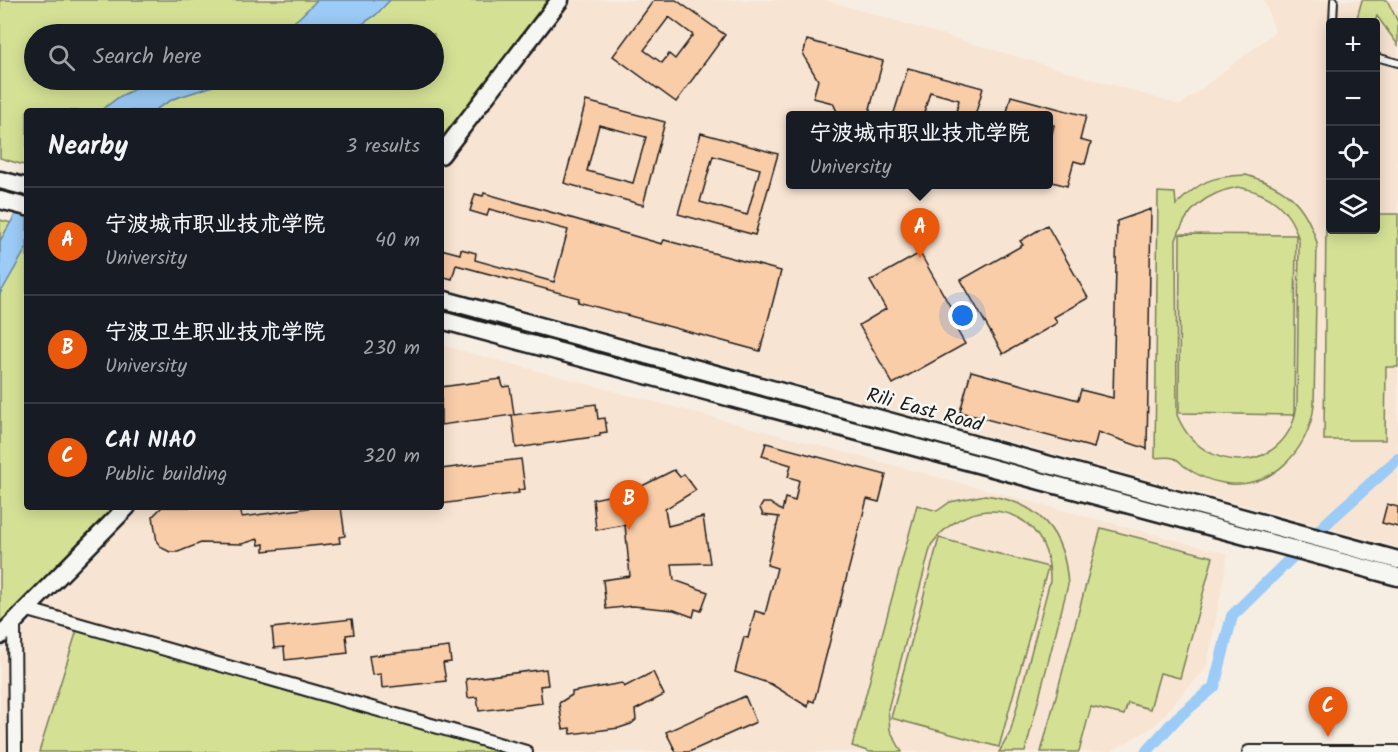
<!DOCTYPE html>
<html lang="en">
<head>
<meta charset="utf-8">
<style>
	body { margin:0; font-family:Kalam,"LXGW WenKai TC",sans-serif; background:#242831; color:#f1f3f6 }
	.controls { position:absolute; right:18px; top:18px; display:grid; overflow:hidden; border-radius:6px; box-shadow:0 3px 15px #0003 }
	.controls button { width:54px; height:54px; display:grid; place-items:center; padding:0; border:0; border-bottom:2px solid #363941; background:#171b24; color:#f1f3f6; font:30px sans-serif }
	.you { position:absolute; left:963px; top:316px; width:21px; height:21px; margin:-15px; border:4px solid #fff; border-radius:50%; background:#1a73e8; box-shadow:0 0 0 9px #1a73e833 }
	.badge { display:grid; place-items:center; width:39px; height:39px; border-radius:50%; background:#ea580c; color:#fff; font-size:20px; font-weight:700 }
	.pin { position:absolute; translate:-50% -50px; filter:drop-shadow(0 2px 3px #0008) }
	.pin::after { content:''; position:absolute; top:32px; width:21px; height:18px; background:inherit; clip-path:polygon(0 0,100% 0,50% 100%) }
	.popup { position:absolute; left:786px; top:111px; width:267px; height:78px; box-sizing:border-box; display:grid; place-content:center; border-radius:6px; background:#171b24; filter:drop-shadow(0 2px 4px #0005); font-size:20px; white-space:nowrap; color:#9ea1a6 }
	.popup b { font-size:22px; color:#f1f3f6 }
	.popup::after { content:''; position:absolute; left:50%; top:100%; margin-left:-12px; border:12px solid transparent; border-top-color:#171b24 }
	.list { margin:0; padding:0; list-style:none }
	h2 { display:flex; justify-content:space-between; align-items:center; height:78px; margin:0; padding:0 24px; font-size:26px }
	h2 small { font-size:20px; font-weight:400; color:#9ea1a6 }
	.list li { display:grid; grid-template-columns:39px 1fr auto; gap:18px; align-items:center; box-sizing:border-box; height:108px; padding:0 24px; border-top:2px solid #363941 }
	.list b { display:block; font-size:22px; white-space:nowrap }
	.list p { margin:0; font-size:20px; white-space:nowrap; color:#9ea1a6 }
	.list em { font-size:20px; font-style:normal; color:#9ea1a6 }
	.icon { flex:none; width:33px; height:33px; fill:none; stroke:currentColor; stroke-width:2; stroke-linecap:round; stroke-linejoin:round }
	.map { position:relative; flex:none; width:1398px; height:752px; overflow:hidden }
	.search { position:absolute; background:#171b24; box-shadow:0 3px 15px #0003; left:24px; top:24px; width:420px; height:66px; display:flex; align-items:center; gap:15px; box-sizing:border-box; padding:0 21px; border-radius:33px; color:#9ea1a6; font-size:22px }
	.panel { position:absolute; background:#171b24; box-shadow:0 3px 15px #0003; left:24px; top:108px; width:420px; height:402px; border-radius:6px }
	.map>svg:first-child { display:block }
</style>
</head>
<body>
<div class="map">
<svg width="1398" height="752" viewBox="0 0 1398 752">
	<rect width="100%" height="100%" fill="#f7eee3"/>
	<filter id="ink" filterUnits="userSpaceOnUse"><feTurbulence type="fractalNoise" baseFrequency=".0167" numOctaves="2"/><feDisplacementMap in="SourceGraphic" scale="12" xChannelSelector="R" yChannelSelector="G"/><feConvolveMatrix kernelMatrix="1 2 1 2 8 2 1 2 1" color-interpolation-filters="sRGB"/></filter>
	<g filter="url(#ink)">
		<path fill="#f8e4d2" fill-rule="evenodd" d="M571,0H826L1180,105L1275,32L1264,0H1398V547L441,287V170ZM1330,22H1376V230H1330ZM791,116H1049V184H791Z
			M441,345L1228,554L1207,667L1153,727L1110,752H0V654L141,507H441Z"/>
		<path fill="#d4e195" stroke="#787e58" stroke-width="1.5" fill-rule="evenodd" d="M0,0H550L441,143V111H27V166L0,158ZM34,34H434V80H34Z
			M1362,0H1387L1398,22V45L1377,16L1375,22L1357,18Z
			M1246,175C1286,187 1305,202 1317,243L1314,405C1310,449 1271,492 1223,483C1210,481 1195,474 1184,466C1181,463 1178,459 1173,458C1168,456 1160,458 1155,458L1158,192L1175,193L1176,205C1200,181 1212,176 1246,175ZM1238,187C1270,193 1290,208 1299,240L1297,403C1291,473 1203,480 1177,415L1176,240C1186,209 1206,193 1238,187Z
			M1326,214H1330V230H1376V214H1398V367H1386L1385,440H1324Z
			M0,220L27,227V507H117L0,634Z
			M1180,234L1296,235L1294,415L1179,413Z
			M985,495C1039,502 1065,531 1068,585L1025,752H999L1010,733L1050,581C1051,506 973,487 931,545L888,709L890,730L902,752H870L852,746L917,505L937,511L950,502Z
			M1101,528L1213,557L1180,678L1160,673L1150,709L1128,703L1124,715L1091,707L1079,752H1041Z
			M939,538L1048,567L999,747L891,718Z
			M77,630L500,752H39Z"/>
		<path fill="#9bcbf6" stroke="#68859f" stroke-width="1.5" d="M317,0H390L376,15L347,34H278L300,17Z
			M152,80H232L173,99L153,111H100L119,97Z
			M27,194V247L0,294V241Z"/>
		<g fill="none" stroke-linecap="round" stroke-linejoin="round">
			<path stroke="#9bcbf6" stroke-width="12" d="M1146,752L1177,718L1214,687L1232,616L1332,518L1398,459"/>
		</g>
		<path fill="#facda9" stroke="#1c1c1c" stroke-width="1.5" fill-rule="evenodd" d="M654,0H676L725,35L676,102L613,56ZM669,17L693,35L675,59L669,54L662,63L644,50Z
			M807,40L883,61L868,116H839L833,103L813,98L818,80L803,55Z
			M908,68L983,88L975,116H955L959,100L930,92L923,116H893Z
			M1011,96L1086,116L1080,140L1091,143L1085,164L1074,161L1067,186L1049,181V146L1054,125L1049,124V116H1006Z
			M586,101L665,122L643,205L564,183ZM599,125L646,137L633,183L587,171Z
			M701,133L778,154L755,235L678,214ZM713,156L760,169L747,215L700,202Z
			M484,193L662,244L664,240L781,271L760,351L578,302L579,298L456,265L452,279L441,276V249L460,254L461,249L476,253L475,260L554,282L568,230L489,209L487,216L470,211L475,194L483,196Z
			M1151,209L1147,449L1098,432L1094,448L960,412L971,371L1078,400L1081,390L1113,398L1117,221Z
			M1047,225L1088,298L1054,317L1057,323L1003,354L961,280L1023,245L1020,241Z
			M920,253L955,315L950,318L965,344L893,384L859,325L886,309L870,281Z
			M501,379L503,387L510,386L514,415L596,404L598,419L605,418L607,432L600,433V436L516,448L512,415L441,425V387Z
			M766,443L886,475L879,502L867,499L814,702L809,700L808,707L771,684L735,672L744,637L748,638L755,611L765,614L777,568L767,565L779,517L763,515L760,508L763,503H770L782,511L785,498L795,501L799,480L788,477L791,465L762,456Z
			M521,459L525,489L518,490L519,493L441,504V469Z
			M674,470L680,477L684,474L696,490L665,509L668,526L703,517L710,563L672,564L674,580L708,592L701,611L695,609L693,617L674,610L633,606L606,609L603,580L630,576L625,525L596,530L593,499L632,491Z
			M1387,504L1398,507V527L1382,523Z
			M162,507H240L242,517L316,507H341L345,536L339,537L340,543L264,551V544L259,545L258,539L242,544L201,543L178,552H170L162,548L157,542L153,516Z
			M352,619L354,634L346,635L348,653L285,660L284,647L274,648L272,628Z
			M449,647L451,662L443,663L446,681L382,688L381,674L372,675L369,656Z
			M546,669L548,685L540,686L542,703L479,711L477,697L468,698L466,679Z
			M653,672L664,695L635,710L636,720L631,724L619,728L571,734L570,728L563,729L559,703L572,695V692L622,683L624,687Z
			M745,696L756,722L689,752H676L666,732Z"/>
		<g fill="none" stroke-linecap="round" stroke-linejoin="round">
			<g stroke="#1c1c1c" stroke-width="10">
				<path id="lane" d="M1333,22L1334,0
					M1376,57L1398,63"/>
			</g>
			<g stroke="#1c1c1c" stroke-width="16">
				<path id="street" d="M25,609L526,752
					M14,620L15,752
					M1249,752H1398"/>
			</g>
			<g stroke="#1c1c1c" stroke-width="21">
				<path id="secondary" d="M441,155L560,0
					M0,180L27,187
					M0,200L27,207
					M441,299L1398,560
					M441,320L1398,577
					M0,636L127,507"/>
			</g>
			<use href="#lane" stroke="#f6f6f2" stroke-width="6"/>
			<use href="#street" stroke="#f6f6f2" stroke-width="12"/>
			<use href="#secondary" stroke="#f6f6f2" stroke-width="16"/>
		</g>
	</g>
	<g text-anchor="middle" stroke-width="5" stroke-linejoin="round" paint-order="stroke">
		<g font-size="20" fill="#1c1c1c" stroke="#f6f6f2">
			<text transform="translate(925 409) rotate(15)" y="7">Rili East Road</text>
		</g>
	</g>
</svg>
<div class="controls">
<button>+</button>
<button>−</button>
<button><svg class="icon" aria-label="locate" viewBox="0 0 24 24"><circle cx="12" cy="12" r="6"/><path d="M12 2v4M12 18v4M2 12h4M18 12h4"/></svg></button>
<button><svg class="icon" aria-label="layers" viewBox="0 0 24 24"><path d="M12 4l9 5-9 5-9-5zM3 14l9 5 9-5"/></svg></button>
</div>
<div class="you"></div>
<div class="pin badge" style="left:920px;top:258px">A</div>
<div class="popup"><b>宁波城市职业技术学院</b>University</div>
<div class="pin badge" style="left:629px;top:530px">B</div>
<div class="pin badge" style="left:1328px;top:737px">C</div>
<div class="search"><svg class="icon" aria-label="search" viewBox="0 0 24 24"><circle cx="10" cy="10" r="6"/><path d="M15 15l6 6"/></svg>Search here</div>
<section class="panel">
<h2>Nearby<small>3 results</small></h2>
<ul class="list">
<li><span class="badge">A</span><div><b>宁波城市职业技术学院</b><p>University</p></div><em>40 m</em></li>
<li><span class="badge">B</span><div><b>宁波卫生职业技术学院</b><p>University</p></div><em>230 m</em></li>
<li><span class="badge">C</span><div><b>CAI NIAO</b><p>Public building</p></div><em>320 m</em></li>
</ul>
</section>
</div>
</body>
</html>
